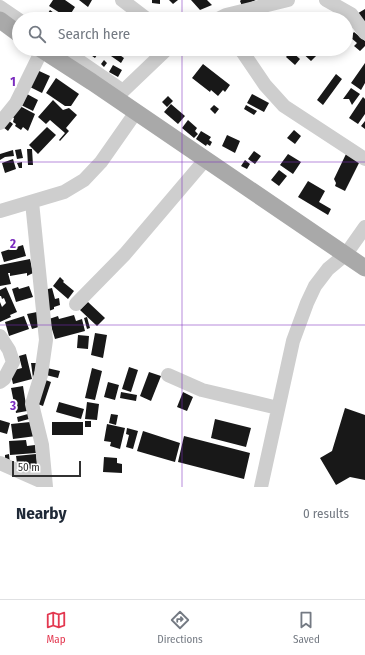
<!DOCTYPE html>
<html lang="en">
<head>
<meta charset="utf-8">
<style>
	body { margin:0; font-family:"Fira Sans Condensed",sans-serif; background:#f6f6f7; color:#1f2937 }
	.scale { position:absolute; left:12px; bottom:10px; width:69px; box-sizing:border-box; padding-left:4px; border:2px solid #313131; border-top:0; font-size:11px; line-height:14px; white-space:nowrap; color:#313131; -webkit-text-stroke:3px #fff; paint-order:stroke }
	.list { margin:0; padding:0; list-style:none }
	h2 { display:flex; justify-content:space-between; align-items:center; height:52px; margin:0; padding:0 16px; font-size:17px }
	h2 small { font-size:13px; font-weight:400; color:#747a83 }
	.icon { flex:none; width:22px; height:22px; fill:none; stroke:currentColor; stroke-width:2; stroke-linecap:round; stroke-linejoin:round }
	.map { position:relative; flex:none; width:365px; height:487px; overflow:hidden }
	.search { position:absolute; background:#fff; box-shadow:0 2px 10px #0003; left:12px; right:12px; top:12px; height:44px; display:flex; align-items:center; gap:10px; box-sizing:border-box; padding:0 14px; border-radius:22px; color:#747a83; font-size:15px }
	.sheet { height:112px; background:#fff }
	nav { display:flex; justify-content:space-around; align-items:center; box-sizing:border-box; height:56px; border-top:1px solid #e0e1e3; background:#fff; font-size:11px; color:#747a83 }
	nav a { display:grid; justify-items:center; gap:2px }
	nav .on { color:#e33850 }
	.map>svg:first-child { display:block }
</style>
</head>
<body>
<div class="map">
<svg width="365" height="487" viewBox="0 0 365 487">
	<rect width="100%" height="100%" fill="#fff"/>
	<path fill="#181818" d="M53,0H65L75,7L68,18L49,6Z
		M79,0H92L88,7Z
		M152,0H160V4L152,3Z
		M169,0H178L173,4Z
		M191,0H207L212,5L200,10Z
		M241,0H256L242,6L240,1Z
		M365,9V28L355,15Z
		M50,10L62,19H44Z
		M354,32L365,41V46L360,51L354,46L357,43L350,37Z
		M82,49H101L95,58Z
		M118,49H130L126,55Z
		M298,49H313L318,54L311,61Z
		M114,51L124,58L121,63L111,56Z
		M291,51L300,59L295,65L286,57Z
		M104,60L107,63L104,67L101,64Z
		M365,63V83L361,90L351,83Z
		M203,64L230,85L225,92L223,90L218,96L211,90L210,92L192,78Z
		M113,65L122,70L118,77L109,72Z
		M37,70L50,76L42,93L30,87Z
		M336,74L342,79L323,105L317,100Z
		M56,78L79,94L71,106H65L46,93Z
		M351,88L360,94L352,105L349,99H343Z
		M27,94L38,100L33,111L21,105Z
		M252,94L269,103L264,112L247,103Z
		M168,96L173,101L167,107L162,102Z
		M363,97L365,99V114L358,124L349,118Z
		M53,100L63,110L69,108L77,115L66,128L69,131L60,141L59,140L65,133L50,120L46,124L38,117Z
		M171,104L185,116L178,124L164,112Z
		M18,105L35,114L28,131L23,127L21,130L15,126L16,124L13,122L14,118L11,116Z
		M214,105L219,109L215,114L210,109Z
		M246,105L257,111L254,115L244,109Z
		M8,120L13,124L8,131L3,127Z
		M188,120L197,128L195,131L198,134L194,138L182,128Z
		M365,121V129L361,126Z
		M47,127L56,135L38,154L29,145Z
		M294,130L301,136L295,144L287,138Z
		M201,131L211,137L209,140L212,142L210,146L207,144L206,146L196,139Z
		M227,135L240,141L235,153L222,146Z
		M21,149L23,158L17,159L15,150Z
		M27,149H32L33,165H28Z
		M13,150L14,156L5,157L0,160V154Z
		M254,151L261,156L255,164L248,159Z
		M288,154L301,162L293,174L280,165Z
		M346,154L360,161L345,191L335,186L336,183L334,179Z
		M13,159L16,169L5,173L2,163Z
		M245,160L250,164L247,169L241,166Z
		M22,162V168H19L17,163Z
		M279,170L287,176L279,186L271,180Z
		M308,181L325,191L319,202L331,209L328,215L298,197Z
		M23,245L26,256L4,262L1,252Z
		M30,259L33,273L27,276V273L10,276V273H8L11,284L0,286V265Z
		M60,277L64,281L63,282L74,291L68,299L53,286Z
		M29,286L33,297L16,302L12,289L18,287L19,289Z
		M6,287L17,312L10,315L11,317L0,322V302L2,307L6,303L4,298L2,299L1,296H0V290Z
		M52,288L55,299L59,298L60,305L54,307V309L49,311L44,290Z
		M88,302L105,318L97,326L80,310Z
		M37,312L42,326L32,329L27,314Z
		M74,315L76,321L82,319L85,331L55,339L49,319L58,316L59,319Z
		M24,316L29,329L9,336L5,322Z
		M87,317L90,328L87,329L84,318Z
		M95,333L107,335L103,358L91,355Z
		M78,335L89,336L88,349L77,348Z
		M26,354L32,379L13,384L10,371L22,368L19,356Z
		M31,363H37L33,378Z
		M129,367L138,370L131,392L122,389Z
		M47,368L60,371L58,378L46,375Z
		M92,368L102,371L95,400L85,398Z
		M149,372L161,376L151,401L140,396Z
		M43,379L51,382L43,406L35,403Z
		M108,382L119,385L115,400L104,397Z
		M23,386L27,411L16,413L11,388Z
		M121,392L137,395L136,401L120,398Z
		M183,392L193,397L187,411L177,407Z
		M59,402L84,409L81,419L56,412Z
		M87,402L99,404L97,420L85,419Z
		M345,408L365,415V480L350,477L336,485L320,458L332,451Z
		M28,414L29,419L18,422L17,417Z
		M111,414L118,415L116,425L109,423Z
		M215,419L251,428L246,447L211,438Z
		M0,420L10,423L7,434L0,432Z
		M85,421H91V427H85Z
		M30,422L36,436L13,439L11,424Z
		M52,422H83V435H52Z
		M107,424L125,428L120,449L110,446L111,442L104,441Z
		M127,428L138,431L133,449L126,447L129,435L126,434Z
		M143,431L180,443L175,462L137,451Z
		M184,436L250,453L244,479L178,462Z
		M26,440L27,446L35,445L36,453L10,455L9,441Z
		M9,454L10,464L5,462V455Z
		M36,454L38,469L27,470L20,469L19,462L17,463L16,456Z
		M104,457L117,458V463L122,464V473L103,472Z"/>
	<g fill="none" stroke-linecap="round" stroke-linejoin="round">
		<path stroke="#cecece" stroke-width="14" d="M122,0L147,19
			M326,0L351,14L365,33
			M0,7L19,20
			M218,19L226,15L288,0
			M62,49L123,91L167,49
			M240,49L244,54L265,85L284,106L365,159
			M0,123L16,103L42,50
			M32,202L46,340L41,375L32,404L42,445L46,487
			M0,211L64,192L84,180L101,162L136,112
			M76,304L125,254L205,160
			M0,336L9,350L13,362L4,379L0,382
			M168,375L202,390L278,408
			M0,463L45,483
			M261,487L293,341L307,303L315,286L328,269L346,254L365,227"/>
		<path stroke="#a9a9a9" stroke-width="17" d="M0,20L19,34
			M41,49L92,82L365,268"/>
	</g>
	<path fill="none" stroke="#7b2cbf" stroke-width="1" stroke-opacity="0.55" d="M182,0V19M182,49V487M0,162H365M0,325H365"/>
	<g font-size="13" text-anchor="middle" font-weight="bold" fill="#7b2cbf" stroke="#fff" stroke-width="4" stroke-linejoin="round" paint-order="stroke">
		<text x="13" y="86">1</text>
		<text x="13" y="248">2</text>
		<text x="13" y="410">3</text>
	</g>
</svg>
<div class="scale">50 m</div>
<div class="search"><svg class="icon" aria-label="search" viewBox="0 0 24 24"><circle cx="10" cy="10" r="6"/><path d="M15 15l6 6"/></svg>Search here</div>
</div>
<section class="sheet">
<h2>Nearby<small>0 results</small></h2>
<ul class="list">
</ul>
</section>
<nav>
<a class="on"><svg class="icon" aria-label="map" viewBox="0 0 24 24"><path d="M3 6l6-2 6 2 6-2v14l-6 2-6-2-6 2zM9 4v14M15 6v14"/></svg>Map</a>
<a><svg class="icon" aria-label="directions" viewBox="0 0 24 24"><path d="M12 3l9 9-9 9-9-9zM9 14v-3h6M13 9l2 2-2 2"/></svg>Directions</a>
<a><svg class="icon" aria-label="saved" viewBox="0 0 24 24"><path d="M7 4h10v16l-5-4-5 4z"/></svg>Saved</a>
</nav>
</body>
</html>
